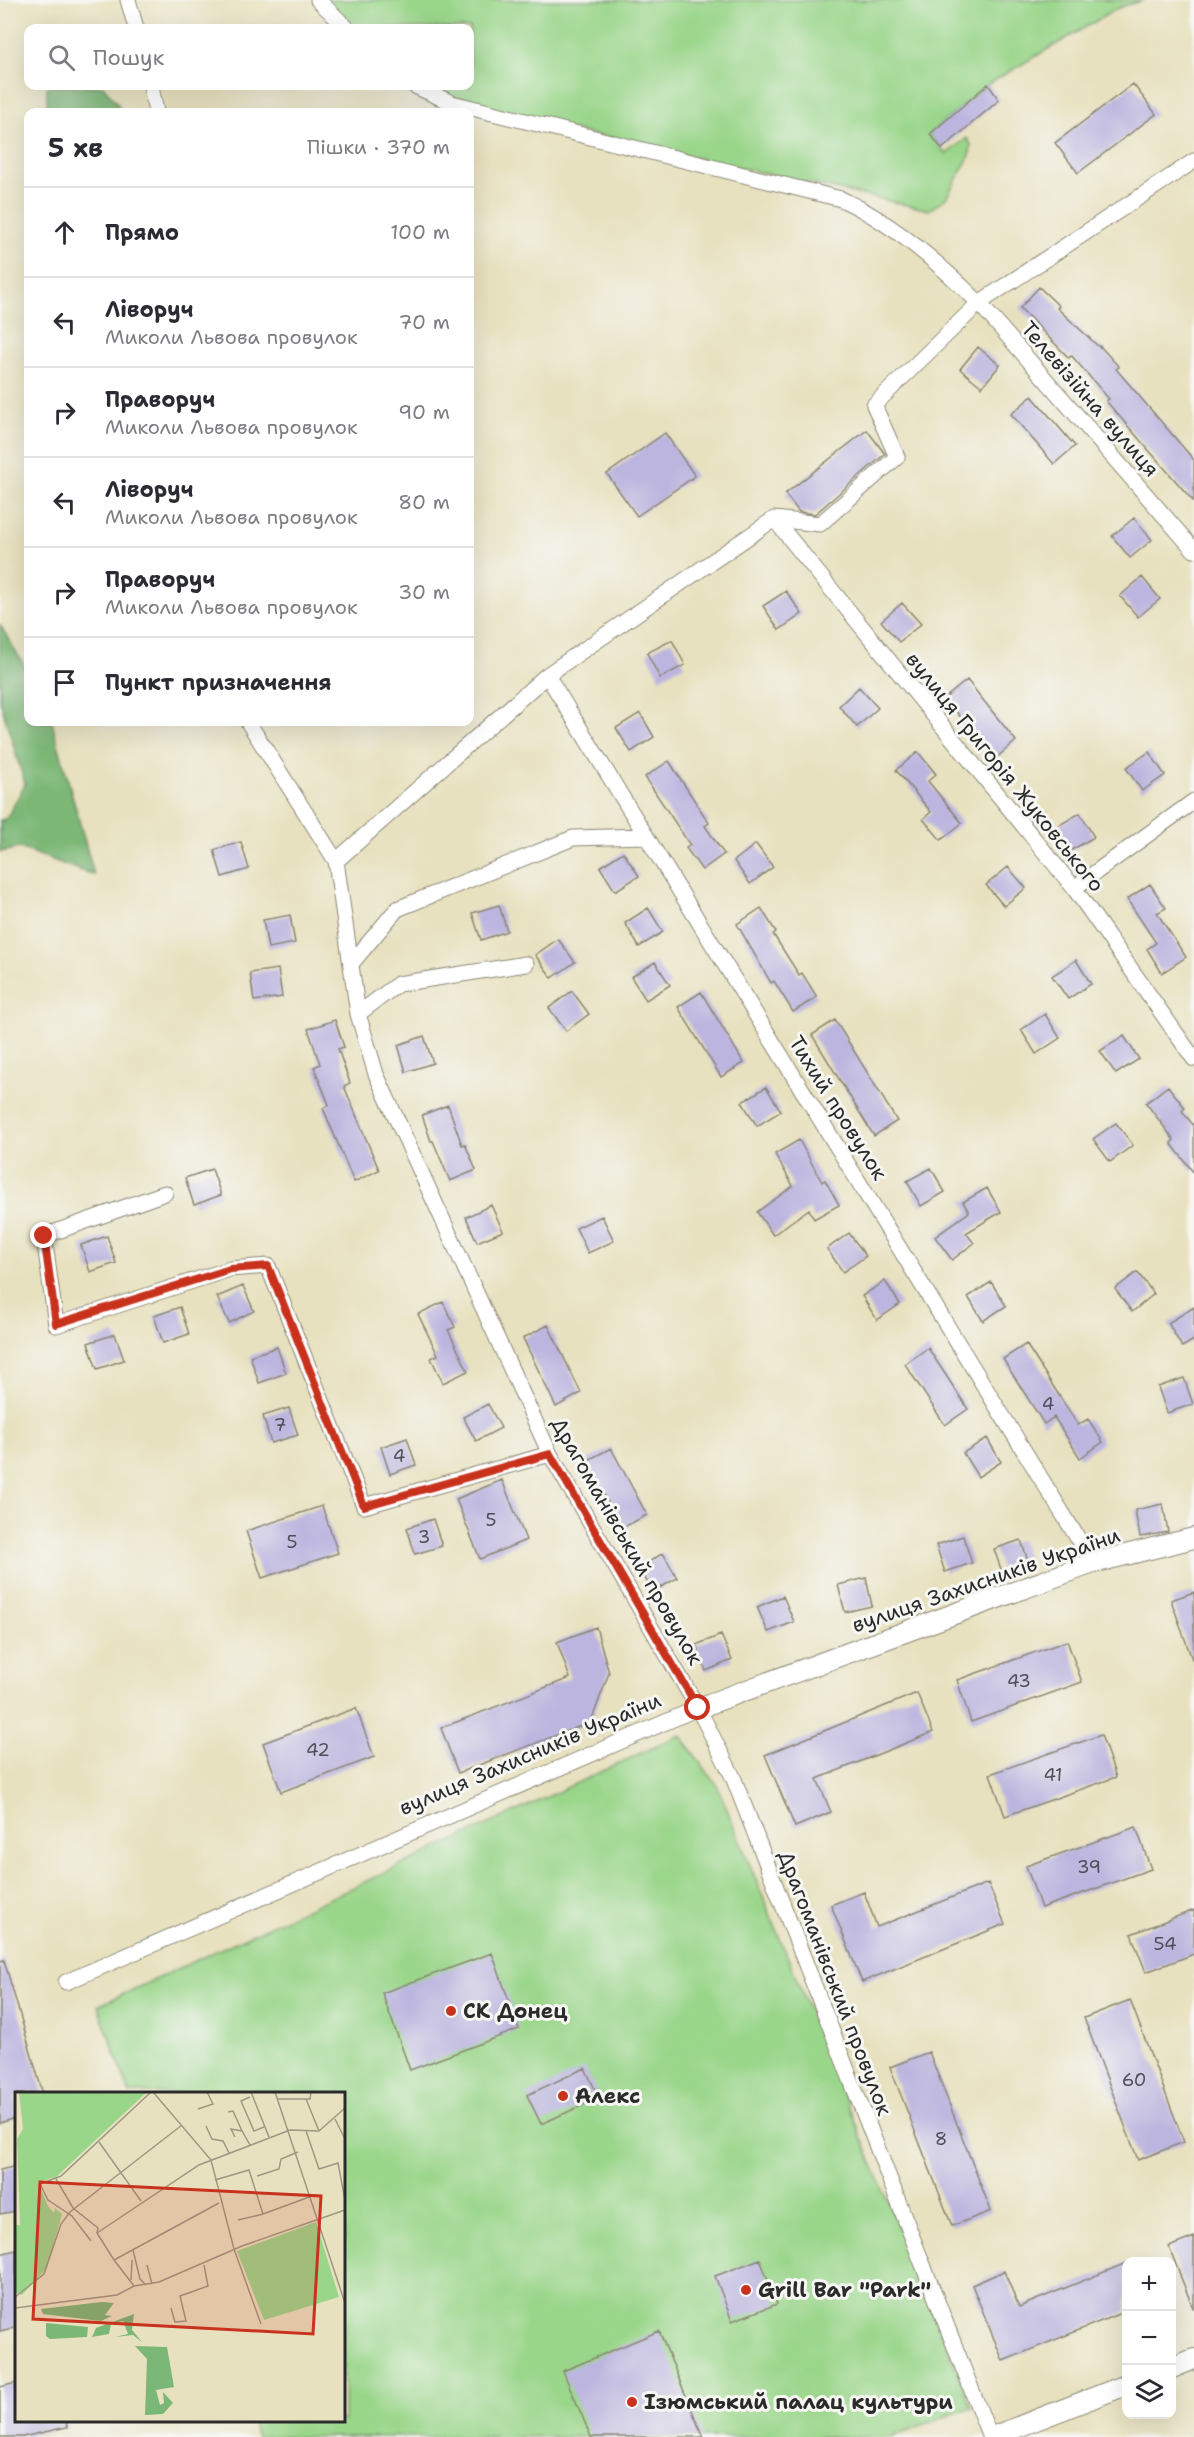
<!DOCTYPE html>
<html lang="uk">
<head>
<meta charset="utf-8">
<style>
	body { margin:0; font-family:"Shantell Sans",sans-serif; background:#f2f2f3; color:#2b2b33 }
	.controls { position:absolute; right:18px; bottom:18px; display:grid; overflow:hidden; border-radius:12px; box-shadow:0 6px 24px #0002 }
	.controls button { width:54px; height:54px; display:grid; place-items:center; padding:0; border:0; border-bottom:2px solid #e1e1e2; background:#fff; color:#2b2b33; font:30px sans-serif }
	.stop { position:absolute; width:18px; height:18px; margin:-14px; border:4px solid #c8321e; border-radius:50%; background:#fff }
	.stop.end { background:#c8321e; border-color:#fff; box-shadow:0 2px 6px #0008 }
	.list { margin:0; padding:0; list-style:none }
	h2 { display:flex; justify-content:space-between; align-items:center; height:78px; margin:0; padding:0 24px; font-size:26px }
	h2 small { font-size:20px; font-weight:400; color:#7c7c81 }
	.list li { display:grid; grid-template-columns:39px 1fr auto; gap:18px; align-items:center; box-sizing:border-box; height:90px; padding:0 24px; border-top:2px solid #e1e1e2 }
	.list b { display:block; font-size:22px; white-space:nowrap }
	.list p { margin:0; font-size:20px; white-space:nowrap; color:#7c7c81 }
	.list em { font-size:20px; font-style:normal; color:#7c7c81 }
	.icon { flex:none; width:33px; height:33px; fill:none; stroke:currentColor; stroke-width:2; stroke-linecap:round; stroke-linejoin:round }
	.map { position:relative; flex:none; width:1194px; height:2437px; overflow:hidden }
	.search { position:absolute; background:#fff; box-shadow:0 6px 24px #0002; left:24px; top:24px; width:450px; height:66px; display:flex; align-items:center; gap:15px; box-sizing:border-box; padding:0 21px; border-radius:12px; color:#7c7c81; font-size:22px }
	.panel { position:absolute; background:#fff; box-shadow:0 6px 24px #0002; left:24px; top:108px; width:450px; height:618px; border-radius:12px }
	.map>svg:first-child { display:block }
</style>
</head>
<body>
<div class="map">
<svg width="1194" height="2437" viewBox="0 0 1194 2437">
	<rect width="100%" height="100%" fill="#f6f6f2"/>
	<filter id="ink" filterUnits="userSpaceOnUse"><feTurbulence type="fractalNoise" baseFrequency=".0167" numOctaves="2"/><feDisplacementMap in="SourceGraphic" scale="12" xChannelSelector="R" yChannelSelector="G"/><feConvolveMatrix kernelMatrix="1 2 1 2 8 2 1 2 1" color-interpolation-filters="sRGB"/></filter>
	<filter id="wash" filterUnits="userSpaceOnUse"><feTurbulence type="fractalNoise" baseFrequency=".008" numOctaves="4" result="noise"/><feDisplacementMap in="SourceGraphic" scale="24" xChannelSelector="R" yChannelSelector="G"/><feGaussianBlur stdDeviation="1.35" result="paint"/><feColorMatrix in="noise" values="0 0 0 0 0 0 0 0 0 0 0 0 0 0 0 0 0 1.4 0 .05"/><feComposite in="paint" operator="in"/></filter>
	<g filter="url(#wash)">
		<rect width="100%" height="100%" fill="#e8e1bf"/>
		<path fill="#9ad68a" stroke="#62805a" stroke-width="1.5" d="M318,0H1144L1120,7L988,84L930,134L946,154L967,138L971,145L970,155L946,198L929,210L452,103L415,86H470V28H347Z
			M680,1735L717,1785L972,2407L890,2437H257L251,2421L344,2420V2094L130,2093L98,2006Z"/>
		<path fill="#7bb776" stroke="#537150" stroke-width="1.5" d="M50,86H103L119,106L120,112H47V87Z
			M0,625L28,672V722H52L94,875L20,848L0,852V820L6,819L25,784L0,701Z"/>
		<g id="blocks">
			<path fill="#bcb5df" d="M988,84L999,100L942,149L930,134Z
				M1133,84L1156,114L1078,173L1055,143Z
				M1039,287L1059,306L1057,308L1099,347L1100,346L1119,367L1116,369L1194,460V502L1106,401L1109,399L1071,355L1069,358L1020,308Z
				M978,347L1000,365L982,387L960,369Z
				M1032,396L1075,446L1054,464L1011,414Z
				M867,430L885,454L815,514L799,512L785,494Z
				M665,433L695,476L637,516L607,474Z
				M1134,518L1152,540L1130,558L1112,536Z
				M1142,577L1160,599L1138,617L1120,596Z
				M786,591L802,614L779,630L763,606Z
				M902,603L921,624L899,642L881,621Z
				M672,640L685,665L660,678L647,653Z
				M967,680L1016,741L995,759L945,698Z
				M859,687L878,708L857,727L839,706Z
				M640,713L654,737L631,752L616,728Z
				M918,752L936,774L928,781L962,823L941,840L923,819L931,812L896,770Z
				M1149,752L1165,775L1142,791L1126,768Z
				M669,761L709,823L705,826L724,854L702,870L686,848L690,845L645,777Z
				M1080,813L1094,837L1070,851L1056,827Z
				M241,842L249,869L222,877L214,850Z
				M756,844L773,867L750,884L734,861Z
				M623,852L639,876L615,891L600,867Z
				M1008,867L1026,888L1004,906L986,885Z
				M1150,884L1166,908L1157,913L1186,957L1162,973L1147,949L1156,943L1127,899Z
				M499,905L507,931L481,940L472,913Z
				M648,908L663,932L639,947L625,923Z
				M761,908L776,932L773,934L799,975L802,973L817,997L793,1012L774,981L771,983L737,924Z
				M290,915L295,943L268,948L263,920Z
				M558,939L575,962L552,978L535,955Z
				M1076,960L1091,984L1068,999L1052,976Z
				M655,962L670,985L646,1000L631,977Z
				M278,969L282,997L254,1001L250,973Z
				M572,991L589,1014L566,1031L549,1008Z
				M701,992L744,1063L721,1077L678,1007Z
				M1045,1014L1060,1038L1036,1054L1021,1030Z
				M335,1020L344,1047L338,1049L350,1083L344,1086L379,1170L354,1182L323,1108L329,1105L314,1067L320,1064L308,1029Z
				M835,1020L897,1121L874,1136L812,1035Z
				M424,1036L433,1063L406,1072L398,1045Z
				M1124,1036L1139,1059L1116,1074L1100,1051Z
				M1168,1086L1185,1108L1182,1111L1194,1126V1173L1171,1143L1174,1140L1146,1103Z
				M766,1087L781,1111L757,1126L742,1102Z
				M448,1105L462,1145L465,1144L476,1170L450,1181L433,1141H431L422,1115Z
				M1116,1123L1133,1145L1110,1162L1093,1139Z
				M799,1140L822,1182L825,1180L839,1205L814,1219L809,1209L773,1235L757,1212L793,1186L775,1154Z
				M931,1168L945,1192L921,1206L907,1181Z
				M212,1169L221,1195L194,1205L185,1178Z
				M987,1188L1001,1212L966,1233L974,1243L952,1260L935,1237L969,1212L963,1202Z
				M491,1205L503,1231L477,1242L466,1217Z
				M602,1216L614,1241L588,1253L576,1228Z
				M849,1233L866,1256L843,1272L827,1249Z
				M107,1236L116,1263L90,1272L81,1245Z
				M1137,1272L1154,1294L1132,1312L1115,1289Z
				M885,1281L900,1304L877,1320L862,1296Z
				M991,1282L1006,1306L983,1321L968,1297Z
				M243,1286L254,1311L229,1323L217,1297Z
				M443,1302L455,1327L448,1330L468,1371L443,1383L431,1358L438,1355L418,1314Z
				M180,1307L189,1334L163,1343L154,1316Z
				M1194,1307V1340L1182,1347L1168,1323Z
				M548,1325L581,1393L556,1407L523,1338Z
				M115,1334L124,1360L97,1369L88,1343Z
				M1026,1344L1078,1425L1088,1419L1103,1442L1080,1458L1054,1417L1044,1424L1003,1359Z
				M277,1347L286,1373L259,1383L250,1356Z
				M928,1348L968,1409L945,1425L905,1364Z
				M1184,1378L1193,1404L1167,1413L1158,1387Z
				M488,1404L501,1428L476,1441L463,1417Z
				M289,1408L298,1435L271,1443L263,1416Z
				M407,1438L416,1465L390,1474L381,1447Z
				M987,1438L1001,1462L978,1477L963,1453Z
				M611,1448L647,1515L622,1528L586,1461Z
				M502,1480L526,1540L480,1559L456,1499Z
				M1163,1504L1168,1532L1140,1537L1135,1510Z
				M322,1506L338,1553L262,1578L246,1531Z
				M433,1519L442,1546L415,1554L407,1528Z
				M963,1536L972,1563L945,1572L936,1545Z
				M1021,1540L1030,1567L1003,1575L994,1549Z
				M663,1553L677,1578L653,1592L639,1568Z
				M866,1578L872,1606L845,1612L838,1585Z
				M1194,1592V1658L1192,1659L1171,1600Z
				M783,1596L794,1622L768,1632L757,1607Z
				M596,1627L609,1673L591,1722L458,1773L441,1728L570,1678L557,1642Z
				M721,1635L732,1660L706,1671L696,1645Z
				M1067,1641L1082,1682L971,1722L957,1680Z
				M917,1693L933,1732L817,1779L831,1812L795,1827L765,1755Z
				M356,1708L374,1757L281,1792L263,1743Z
				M1101,1735L1116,1777L1005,1816L990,1774Z
				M1136,1827L1151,1869L1041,1908L1026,1866Z
				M988,1883L1005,1924L862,1982L831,1905L864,1892L877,1927Z
				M1194,1910V1954L1146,1972L1131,1934Z
				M492,1953L519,2029L410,2070L382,1993Z
				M4,1960L43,2094H16V2118L0,2123V1961Z
				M1130,2000L1184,2142L1138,2160L1084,2018Z
				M929,2052L991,2211L952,2226L890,2067Z
				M585,2068L599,2098L541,2124L527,2095Z
				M16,2166V2211L0,2214V2170Z
				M1194,2237V2308H1193L1169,2247Z
				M16,2250V2327L0,2331V2254Z
				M760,2259L777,2304L732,2321L715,2276Z
				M1126,2263V2311L1003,2361L972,2285L1004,2271L1019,2307Z
				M659,2331L703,2437H591L563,2371Z
				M16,2383V2421H66L67,2427L22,2437H0V2387Z"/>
		</g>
	</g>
	<g filter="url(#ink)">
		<use href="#blocks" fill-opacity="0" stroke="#8a8675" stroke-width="1.5"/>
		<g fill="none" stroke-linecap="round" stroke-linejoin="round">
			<g stroke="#8a8675" stroke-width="17">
				<path id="minor" d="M128,0L136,28
					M318,0L347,28
					M151,86L156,112
					M415,86L452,103L841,199C892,222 940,264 979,303L1194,550
					M774,519L1074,888L1194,1059
					M547,675L1093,1563
					M248,722L336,861L358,1014L376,1074L550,1454L698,1708L733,1777L990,2437
					M336,861L547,675L774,519L820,524L897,457L874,405L979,303L1194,161
					M1074,888L1194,801
					M351,964L397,909L573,838L645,836
					M358,1014L398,984L526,964
					M165,1193L44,1236L56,1325L230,1269L268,1266L364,1506L550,1454
					M66,1982L698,1708"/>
			</g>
			<g stroke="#8a8675" stroke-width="22">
				<path id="tertiary" d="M698,1708L1093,1563L1194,1538
					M1172,2368L1194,2359
					M992,2437L1126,2385"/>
			</g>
			<use href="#minor" stroke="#fff" stroke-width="15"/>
			<use href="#tertiary" stroke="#fff" stroke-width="20"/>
		</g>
	</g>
	<g fill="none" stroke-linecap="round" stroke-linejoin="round" filter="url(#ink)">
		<path stroke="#c8321e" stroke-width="8" d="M44,1236L56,1324L230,1269L268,1266L364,1506L550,1454L698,1708"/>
	</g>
	<g fill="#c8321e" stroke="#f6f6f2" stroke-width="2">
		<circle cx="451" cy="2011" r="6"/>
		<circle cx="563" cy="2096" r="6"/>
		<circle cx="746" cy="2290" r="6"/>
		<circle cx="632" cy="2402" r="6"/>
	</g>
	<g text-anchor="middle" stroke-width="6" stroke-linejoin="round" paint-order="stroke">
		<g font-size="18" fill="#4f4e58">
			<text x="1048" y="1410">4</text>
			<text x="280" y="1431">7</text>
			<text x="399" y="1462">4</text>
			<text x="491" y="1526">5</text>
			<text x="424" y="1543">3</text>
			<text x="292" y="1548">5</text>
			<text x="1019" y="1687">43</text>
			<text x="318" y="1756">42</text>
			<text x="1053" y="1781">41</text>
			<text x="1089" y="1873">39</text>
			<text x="1165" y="1950">54</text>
			<text x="1134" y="2086">60</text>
			<text x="941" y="2145">8</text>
		</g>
		<g font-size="21" fill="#2b2b2b" stroke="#f6f6f2">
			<text transform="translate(1090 399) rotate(49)" y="7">Телевізійна вулиця</text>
			<text transform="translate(1005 772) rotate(51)" y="7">вулиця Григорія Жуковського</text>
			<text transform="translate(838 1108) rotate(58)" y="7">Тихий провулок</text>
			<text transform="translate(627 1541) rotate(60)" y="7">Драгоманівський провулок</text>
			<text transform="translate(986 1580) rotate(-19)" y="7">вулиця Захисників України</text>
			<text transform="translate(530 1754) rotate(-23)" y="7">вулиця Захисників України</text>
			<text transform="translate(835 1983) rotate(69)" y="7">Драгоманівський провулок</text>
		</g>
		<g font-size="21" font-weight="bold" fill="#2b2b2b" stroke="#f6f6f2" text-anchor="start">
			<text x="463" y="2018">СК Донец</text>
			<text x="575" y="2103">Алекс</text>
			<text x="758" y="2297">Grill Bar "Park"</text>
			<text x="644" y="2409">Ізюмський палац культури</text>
		</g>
	</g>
	<g transform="translate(15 2092)">
		<rect width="330" height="330" fill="#e8e1bf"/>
		<path d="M4,0H132L41,85L23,90L33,114L39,121L40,116L47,122L32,176L7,203L0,200V51L1,133H5L2,47L8,37ZM301,130L324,205L249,228L222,159Z" fill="#9ad68a"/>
		<path d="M87,210L99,211L90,223L97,224L86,229L28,222L26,217ZM119,222L117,238L127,250L118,243L100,245L113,242L108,229L96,232L94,242L77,245L81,236ZM31,231L73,235L72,245L35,247L31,244ZM120,254L152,255L159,295L141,298L145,313L149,311L148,300L158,311L148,322L130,323L132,267Z" fill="#7bb776"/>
		<path fill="none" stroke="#9c9884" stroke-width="1.5" d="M138,0L196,68L219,157L246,232M236,0L254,45M260,0L330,211M296,0L295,7H291L304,39M235,5L226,9L239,39L249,35M263,7H291M183,17L198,12L192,0M213,20L218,19L227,39M320,27L330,47M191,34L197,47L208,49L214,61M291,39L304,77L323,71L330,108M220,45L216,37L227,39L235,53M84,50L126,109M242,84L264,77L266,67L283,60M41,87L58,116L83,136L82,141L99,168L119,194M200,88L234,78L248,122L297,104M223,128L248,122M82,141L184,73L275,38L304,39L330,16M76,149L57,124L33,108L25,92L46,84L136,0M118,158L125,187L131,193M99,168L204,111M132,173L137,192M116,188L117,168M0,205L29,182L46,132L55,120L167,33M0,216L102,203L119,194L144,190L227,154L330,118M156,216L160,230L171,229L165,204L193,194L189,173"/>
		<path fill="#c8321e" fill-opacity="0.15" stroke="#c8321e" stroke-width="3" d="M25,90L306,104L298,242L18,227Z"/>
		<rect width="330" height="330" fill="none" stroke="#2b2b2b" stroke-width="3"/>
	</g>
</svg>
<div class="controls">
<button>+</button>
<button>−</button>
<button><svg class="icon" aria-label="layers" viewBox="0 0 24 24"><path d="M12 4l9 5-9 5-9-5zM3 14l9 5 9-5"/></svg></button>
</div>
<div class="stop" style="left:698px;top:1708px"></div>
<div class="stop end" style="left:44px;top:1236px"></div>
<div class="search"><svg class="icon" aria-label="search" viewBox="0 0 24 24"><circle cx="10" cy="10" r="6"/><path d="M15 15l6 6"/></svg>Пошук</div>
<section class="panel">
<h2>5 хв<small>Пішки · 370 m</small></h2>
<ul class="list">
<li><svg class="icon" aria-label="ahead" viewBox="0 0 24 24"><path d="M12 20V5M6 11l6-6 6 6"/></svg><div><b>Прямо</b></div><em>100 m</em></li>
<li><svg class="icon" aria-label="left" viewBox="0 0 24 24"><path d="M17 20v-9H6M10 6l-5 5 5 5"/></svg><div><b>Ліворуч</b><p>Миколи Львова провулок</p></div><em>70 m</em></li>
<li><svg class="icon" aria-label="right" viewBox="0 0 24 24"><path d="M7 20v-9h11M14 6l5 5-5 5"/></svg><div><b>Праворуч</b><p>Миколи Львова провулок</p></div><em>90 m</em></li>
<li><svg class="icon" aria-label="left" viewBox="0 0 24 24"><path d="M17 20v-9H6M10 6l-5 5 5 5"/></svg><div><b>Ліворуч</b><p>Миколи Львова провулок</p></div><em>80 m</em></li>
<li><svg class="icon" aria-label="right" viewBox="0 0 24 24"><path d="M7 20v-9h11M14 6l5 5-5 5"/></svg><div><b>Праворуч</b><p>Миколи Львова провулок</p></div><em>30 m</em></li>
<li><svg class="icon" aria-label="arrive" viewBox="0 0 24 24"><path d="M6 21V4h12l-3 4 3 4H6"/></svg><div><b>Пункт призначення</b></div></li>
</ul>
</section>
</div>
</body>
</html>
